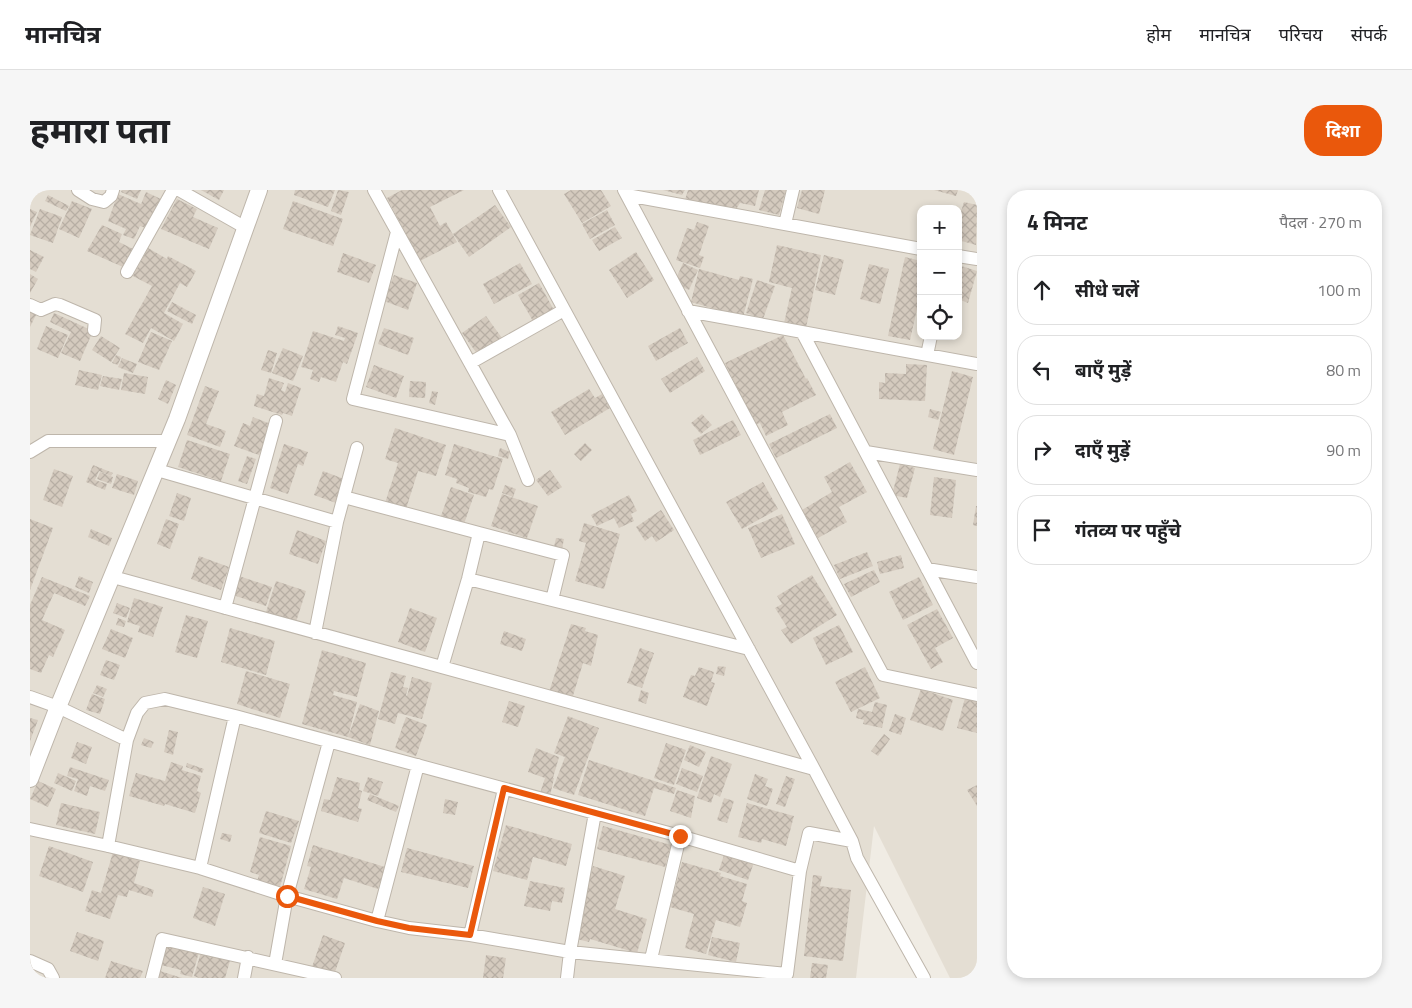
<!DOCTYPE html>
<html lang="hi">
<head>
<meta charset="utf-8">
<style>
	body { margin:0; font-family:"Titillium Web","Noto Sans Devanagari",sans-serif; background:#f6f6f6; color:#202124 }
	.controls { position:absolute; right:15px; top:15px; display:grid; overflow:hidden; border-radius:10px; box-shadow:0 2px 8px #0003 }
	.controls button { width:45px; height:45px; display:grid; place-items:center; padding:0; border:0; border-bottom:1px solid #e0e0e0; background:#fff; color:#202124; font:25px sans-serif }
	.stop { position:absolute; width:15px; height:15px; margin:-11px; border:4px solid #ea580c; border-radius:50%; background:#fff }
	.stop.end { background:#ea580c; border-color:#fff; box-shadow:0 1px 5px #0008 }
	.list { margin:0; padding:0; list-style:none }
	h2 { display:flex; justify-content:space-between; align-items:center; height:65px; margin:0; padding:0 20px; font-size:21px }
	h2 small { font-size:16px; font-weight:400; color:#757577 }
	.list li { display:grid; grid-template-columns:32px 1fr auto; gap:15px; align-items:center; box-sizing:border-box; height:70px; margin:0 10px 10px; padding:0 10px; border:1px solid #e0e0e0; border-radius:20px }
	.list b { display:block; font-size:19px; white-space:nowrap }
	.list em { font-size:16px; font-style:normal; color:#757577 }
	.icon { flex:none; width:28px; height:28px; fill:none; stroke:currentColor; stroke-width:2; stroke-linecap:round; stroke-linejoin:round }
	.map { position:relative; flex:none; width:947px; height:788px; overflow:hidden; border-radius:20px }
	header { display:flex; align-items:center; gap:30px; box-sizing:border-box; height:70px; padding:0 25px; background:#fff; border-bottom:1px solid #e0e0e0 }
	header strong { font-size:24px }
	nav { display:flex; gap:28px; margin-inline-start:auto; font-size:18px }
	.intro { display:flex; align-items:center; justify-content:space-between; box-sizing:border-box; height:120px; padding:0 30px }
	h1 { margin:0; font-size:35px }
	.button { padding:12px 22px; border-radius:20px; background:#ea580c; color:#fff; font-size:18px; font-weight:700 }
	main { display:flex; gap:30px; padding:0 30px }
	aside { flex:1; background:#fff; border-radius:20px; box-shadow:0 2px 8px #0003 }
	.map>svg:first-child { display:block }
</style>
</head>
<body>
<header>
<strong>मानचित्र</strong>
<nav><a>होम</a><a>मानचित्र</a><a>परिचय</a><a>संपर्क</a></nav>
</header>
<div class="intro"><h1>हमारा पता</h1><a class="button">दिशा</a></div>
<main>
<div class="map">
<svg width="947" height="788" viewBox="0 0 947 788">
	<defs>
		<pattern id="building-cross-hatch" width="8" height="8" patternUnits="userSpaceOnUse" patternTransform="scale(1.25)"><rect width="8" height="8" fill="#d4cabe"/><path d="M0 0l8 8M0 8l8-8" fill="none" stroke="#b7aea4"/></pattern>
	</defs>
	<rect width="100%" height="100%" fill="#f0ece4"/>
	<path fill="#e4ded3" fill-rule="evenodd" d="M0,0H947V788H920L844,636L826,788H0ZM891,19H928V146H891Z"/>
	<path fill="url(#building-cross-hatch)" d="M92,0H111L107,9L91,2Z
		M171,0H194L189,10Z
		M265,0H305L298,17L264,5Z
		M308,0L319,2L311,25L301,21Z
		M372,0H434L400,17L410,36L416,32L427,52L390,71L357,8Z
		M541,0H571L581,16L552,33L534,4Z
		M633,0H655L652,5Z
		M658,0H729L725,16L710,13L705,21L655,10Z
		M735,0H756L749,25L729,20Z
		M772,0H795L789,24L767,18Z
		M904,0H928L926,6Z
		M116,2L133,10L118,39L110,36L104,49L93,45L96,39L78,31L88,4L111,14Z
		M18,5L39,16L36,21L15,11Z
		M147,9L167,19L163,27L188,38L179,59L131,39Z
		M42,11L62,19L49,48L29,39Z
		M263,11L313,29L303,56L253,39Z
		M934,12L947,15L946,55L928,50V31Z
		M465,15L481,37L439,67L423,44Z
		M0,19L7,22L0,37Z
		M10,19L32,27L23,53L0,45Z
		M577,20L585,35L560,49L552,34Z
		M667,32L679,36L669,65L674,67L670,78L646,70L657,38L664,40Z
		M72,35L92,44L89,52L103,59L93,77L57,61Z
		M585,37L592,48L569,61L562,50Z
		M747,55L791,65L776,138L754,133L762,98L739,92Z
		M118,58L137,69L138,66L166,81L157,97L150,93L134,123L153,134L144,151L121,138L113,153L95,144L122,96L103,86Z
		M0,60L14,67L6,82L0,79Z
		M606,62L624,90L597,108L579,80Z
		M313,63L346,75L339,93L307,82Z
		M794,65L814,70L805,105L785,100Z
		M875,67L891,71V101L880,150L858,146Z
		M490,73L502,94L464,114L453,94Z
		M653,73L668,80L659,100L644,93Z
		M839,74L859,79L850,114L830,109Z
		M928,75L947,81L938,113L928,109Z
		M669,79L709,90L710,86L723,89L713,127L661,112Z
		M0,84L8,89L0,103Z
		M364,85L387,93L378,120L354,111Z
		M727,90L745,96L733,129L716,123Z
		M509,93L525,122L504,133L488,105Z
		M142,112L166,125L162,134L137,121Z
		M0,119L7,123L0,137Z
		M24,123L63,141L50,171L31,163L41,142L20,132Z
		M456,126L472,148L448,165L432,143Z
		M16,136L38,145L28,168L7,159Z
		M308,136L328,143L317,174L313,172L306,192L291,187L289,192L280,189L283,180L271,177L283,141L314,151L315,148L305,145Z
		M354,138L384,148L378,165L348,154Z
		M650,138L658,153L626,171L618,156Z
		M121,142L142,151L129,180L108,172Z
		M753,145L776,189L777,188L786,205L752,222L758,235L736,246L730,233L725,235L695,173Z
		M71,146L90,158L81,172L62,160Z
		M253,158L273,166L263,191L242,183Z
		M238,160L247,163L241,183L231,180Z
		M86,165L91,167L88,175L82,173Z
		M667,167L675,181L640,203L631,189Z
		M92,168L107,174L103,183L88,177Z
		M876,174L897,175L895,211L849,209V192L855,193V183L876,184Z
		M344,175L374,186L366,208L336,197Z
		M49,180L72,185L68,200L45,195Z
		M922,181L943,187L924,265L903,259Z
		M94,183L118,187L115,204L91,200Z
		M73,186L92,189L89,200L70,196Z
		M239,188L254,193L251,200L255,202L258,193L271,198L262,226L253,223L252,225L224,216L227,204L234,206Z
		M136,190L146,195L138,214L128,209Z
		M380,191L396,192L395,208L379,207Z
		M175,196L189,201L176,234L196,241L190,257L157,245Z
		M559,199L565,208L572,204L580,218L535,245L521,222Z
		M402,201L408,202L405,215L399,213Z
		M900,219L911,222L908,230L898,227Z
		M672,224L682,235L671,244L661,233Z
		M800,224L807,238L746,268L739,254Z
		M223,227L241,234L229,265L204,256L213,233L220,236Z
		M703,230L711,245L670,265L663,250Z
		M365,238L416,255L406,286L388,281L376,319L355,313L368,273L355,269Z
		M157,250L200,264L191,291L148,277Z
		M555,253L562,260L551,271L544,264Z
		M254,254L278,262L273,276L268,274L258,304L240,298Z
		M424,254L473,269L463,300L459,299L456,307L438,302L439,298L426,293L427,289L415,285Z
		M470,258L480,262L478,269L468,266Z
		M217,266L226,269L217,294L208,291Z
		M820,272L837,302L809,317L817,332L788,348L772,320L802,302L794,287Z
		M870,274L885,278L877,308L862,305Z
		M63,275L83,283L81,286L69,281L65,290L77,294L75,300L56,292Z
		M24,279L43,286L32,317L13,310Z
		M520,280L532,297L518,306L506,290Z
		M293,281L314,289L306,313L284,305Z
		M70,282L83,287L81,294L67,289Z
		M87,284L108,291L104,305L82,298Z
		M904,287L926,290L922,328L900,325Z
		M733,292L748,319L712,339L696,312Z
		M475,295L486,299L483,307L472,303Z
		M421,297L444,305L434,334L411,326Z
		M147,303L161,308L154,331L139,326Z
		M472,304L508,316L497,348L461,336Z
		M599,305L607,321L601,324L604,331L589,338L584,328L567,336L561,325Z
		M946,316H947V336L943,335Z
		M631,320L644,340L626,352L622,346L615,351L606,337Z
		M752,324L765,354L731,368L718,338Z
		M0,329L23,338L0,400Z
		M136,329L149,334L140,359L127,354Z
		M554,333L590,344L574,399L545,391L556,353L549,351Z
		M61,339L82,348L79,356L58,347Z
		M267,340L296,351L288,374L259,364Z
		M526,348L534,349L532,359L524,357Z
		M837,362L843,376L810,389L804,375Z
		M871,365L874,378L850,384L847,372Z
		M169,366L199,377L191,400L161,389Z
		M844,380L850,392L821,407L814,394Z
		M782,385L807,425L761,454L751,440L757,437L745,418L752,414L747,406Z
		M49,386L63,392L59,403L45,397Z
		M209,386L242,397L236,416L203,405Z
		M12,387L60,406L55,416L24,403L12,430L35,440L23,467L19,465L11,483L0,479V415Z
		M889,387L903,415L873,430L859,402Z
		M246,391L276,401L266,432L236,422Z
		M104,408L133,417L123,447L108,442L110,436L97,432Z
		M87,413L100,418L96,428L83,423Z
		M380,418L407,428L395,462L368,452Z
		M907,419L923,448L905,458L913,472L901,479L877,435Z
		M156,425L178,431L167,468L145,462Z
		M88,428L96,431L94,437L86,435Z
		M541,434L556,438L555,441L568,445L561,476L553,473L542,509L519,502Z
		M809,435L823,462L796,475L783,448Z
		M200,438L245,451L236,485L191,472Z
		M81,439L103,448L95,468L72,459Z
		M474,441L496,449L492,461L470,454Z
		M610,458L624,463L612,498L597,493Z
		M292,460L336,473L327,507L304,501L303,505L327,512L318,547L272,534Z
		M76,470L90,475L84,490L70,485Z
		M688,476L696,477L694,486L686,484Z
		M669,477L684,482L681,492L685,493L677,516L653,507L661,485L665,486Z
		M835,477L850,508L821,522L805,492Z
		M216,481L260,494L250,528L207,514Z
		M361,482L376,486L373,497L378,498L376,505L377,506L382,487L402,493L392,529L368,523L365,534L348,529Z
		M67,495L77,499L73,507L63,503Z
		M891,499L923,510L913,541L880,530Z
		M611,500L619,503L616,514L608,511Z
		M62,504L75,509L70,524L56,520Z
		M935,508L947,511V543L927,538Z
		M479,511L495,516L488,537L472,532Z
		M845,512L857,515L852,538L833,534L834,530L826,528L828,519L842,522Z
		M330,514L349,521L340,555L318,547Z
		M865,524L876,528L871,545L859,541Z
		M538,526L569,538L544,605L523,598L535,567L524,563Z
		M376,527L397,535L386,566L365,558Z
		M0,528L8,530L0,551Z
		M139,540L148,542L143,565L134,562Z
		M854,544L860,549L848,566L841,561Z
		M114,548L124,552L121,558L111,555Z
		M47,552L62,557L56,574L41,568Z
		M636,553L656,560L644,595L624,588Z
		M660,555L676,562L669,577L654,570Z
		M506,558L529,567L523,588H524L520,606L510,603L515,588L498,582Z
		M681,566L702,574L690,607L684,604L681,613L667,608Z
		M559,570L646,598L644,604L624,598L615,626L548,605Z
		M141,572L153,576L152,580L171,586L167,601L171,603L165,623L135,614L134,616L99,606L106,583L135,591Z
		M157,573L174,579L172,583L156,577Z
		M40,577L79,590L75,601L60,596L57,606L44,601L48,589L37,586Z
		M652,578L673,586L667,602L646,594Z
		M28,583L46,591L42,601L24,593Z
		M725,584L738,589L735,596L743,599L737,616L717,609Z
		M756,586L765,589L755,617L746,614Z
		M307,587L330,593L329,600L332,601L328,618L332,619L328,632L291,621L294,609L300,610Z
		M338,587L353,592L348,606L333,601Z
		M8,591L26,599L18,617L0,609Z
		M947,595V616L937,600Z
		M647,600L665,606L661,628L640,621Z
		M340,604L369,616L366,622L337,610Z
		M694,608L704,611L697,633L687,630Z
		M415,609L428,612L425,625L413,623Z
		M31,613L70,622L65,644L26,635Z
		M717,613L764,626L756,656L732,649L731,653L708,647Z
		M236,621L269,631L261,653L229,643Z
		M476,635L542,654L536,676L503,667L497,690L463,681Z
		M573,636L641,655L635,677L567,659Z
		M192,643L202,645L200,652L190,649Z
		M230,647L261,656L250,697L227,691L229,685L220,682Z
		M283,655L355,677L348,699L314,688L307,709L274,699L281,677L277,676Z
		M19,656L63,672L53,702L9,686Z
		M377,658L444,676L438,698L371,682Z
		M83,662L110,671L104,693L124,700L122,707L99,700L97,707L88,705L80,729L55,721L62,700L71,703Z
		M695,662L724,672L718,690L689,680Z
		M652,672L691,683L690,686L717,694L712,711L717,713L710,737L686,730L676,764L655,758L664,724L640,717Z
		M563,676L595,686L585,719L617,729L607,763L560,749L559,752L547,749L554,723L550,721Z
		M783,685L792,686L790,696L821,700L813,771L774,766Z
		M500,691L535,698L532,713L522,711L520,721L494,716Z
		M173,697L195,704L185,736L163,728Z
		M47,742L74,751L68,771L40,761Z
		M293,745L315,753L304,785L282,777Z
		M682,747L710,753L706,772L678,765Z
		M137,753L169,762L162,787L150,784L151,780L131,775Z
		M171,762L200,771L195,788H169L164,786Z
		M456,765L476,768L473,788H453Z
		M81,771L113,781L110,788H75Z
		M782,773L798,775L796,788H780Z
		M130,781L152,788H128Z"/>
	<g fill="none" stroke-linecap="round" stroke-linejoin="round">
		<g stroke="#beb6ab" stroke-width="14">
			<path id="minor" d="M48,0L62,9L74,12L81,6L83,0
				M149,0L216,38
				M344,0L480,245L323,209L367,42
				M469,0L784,579
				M594,0L853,485L947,505
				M597,5L891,59
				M755,34L763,0
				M928,66L947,69
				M97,82L143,0
				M0,115L11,120L25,114L30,115L65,130L64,140
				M658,121L947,174
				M772,142L947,473
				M897,165L901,146
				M440,173L534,120
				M480,245L498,290
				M0,262L18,251H138
				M836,262L947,280
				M127,280L307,332L327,258
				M314,307L449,343L438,389L412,477
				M449,343L533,365L522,410
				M897,379L947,387
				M438,389L719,459
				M195,418L246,231
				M285,443L307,332
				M0,507L28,517L97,550L107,523L115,513L135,509L205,526L650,646L770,681
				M0,639L78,656L170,678L257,706L347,731L379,738L440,745L540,762L757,784L770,681L779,643L822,651L784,579L83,387
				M822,651L827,668L894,788
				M78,656L97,550
				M170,678L205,526
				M347,731L388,575
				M440,745L474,599
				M621,769L650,646
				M0,771L18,779L23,788
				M245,774L257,706L299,552
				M122,788L132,749L305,788
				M214,788L218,767
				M537,788L540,762L565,623"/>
		</g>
		<g stroke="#beb6ab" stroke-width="18">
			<path id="tertiary" d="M0,589L26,522L147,229L229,0"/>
		</g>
		<use href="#minor" stroke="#fff" stroke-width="12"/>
		<use href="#tertiary" stroke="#fff" stroke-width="16"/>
	</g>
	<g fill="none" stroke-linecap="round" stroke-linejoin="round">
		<path stroke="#ea580c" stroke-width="6" d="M257,706L347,731L379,738L440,745L474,598L650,646"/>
	</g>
</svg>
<div class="controls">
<button>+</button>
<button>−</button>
<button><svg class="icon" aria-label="locate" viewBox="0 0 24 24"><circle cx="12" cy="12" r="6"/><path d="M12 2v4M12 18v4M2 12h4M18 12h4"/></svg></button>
</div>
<div class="stop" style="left:257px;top:706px"></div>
<div class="stop end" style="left:650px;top:646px"></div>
</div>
<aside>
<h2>4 मिनट<small>पैदल · 270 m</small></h2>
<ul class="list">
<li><svg class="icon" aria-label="ahead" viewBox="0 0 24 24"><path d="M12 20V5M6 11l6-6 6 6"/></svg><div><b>सीधे चलें</b></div><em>100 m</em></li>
<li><svg class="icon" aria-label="left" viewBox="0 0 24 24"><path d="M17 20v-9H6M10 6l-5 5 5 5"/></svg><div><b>बाएँ मुड़ें</b></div><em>80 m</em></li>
<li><svg class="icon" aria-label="right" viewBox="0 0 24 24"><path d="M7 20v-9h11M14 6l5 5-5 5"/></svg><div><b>दाएँ मुड़ें</b></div><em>90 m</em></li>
<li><svg class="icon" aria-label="arrive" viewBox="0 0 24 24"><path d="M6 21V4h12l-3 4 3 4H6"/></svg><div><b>गंतव्य पर पहुँचे</b></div></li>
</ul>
</aside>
</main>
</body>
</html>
